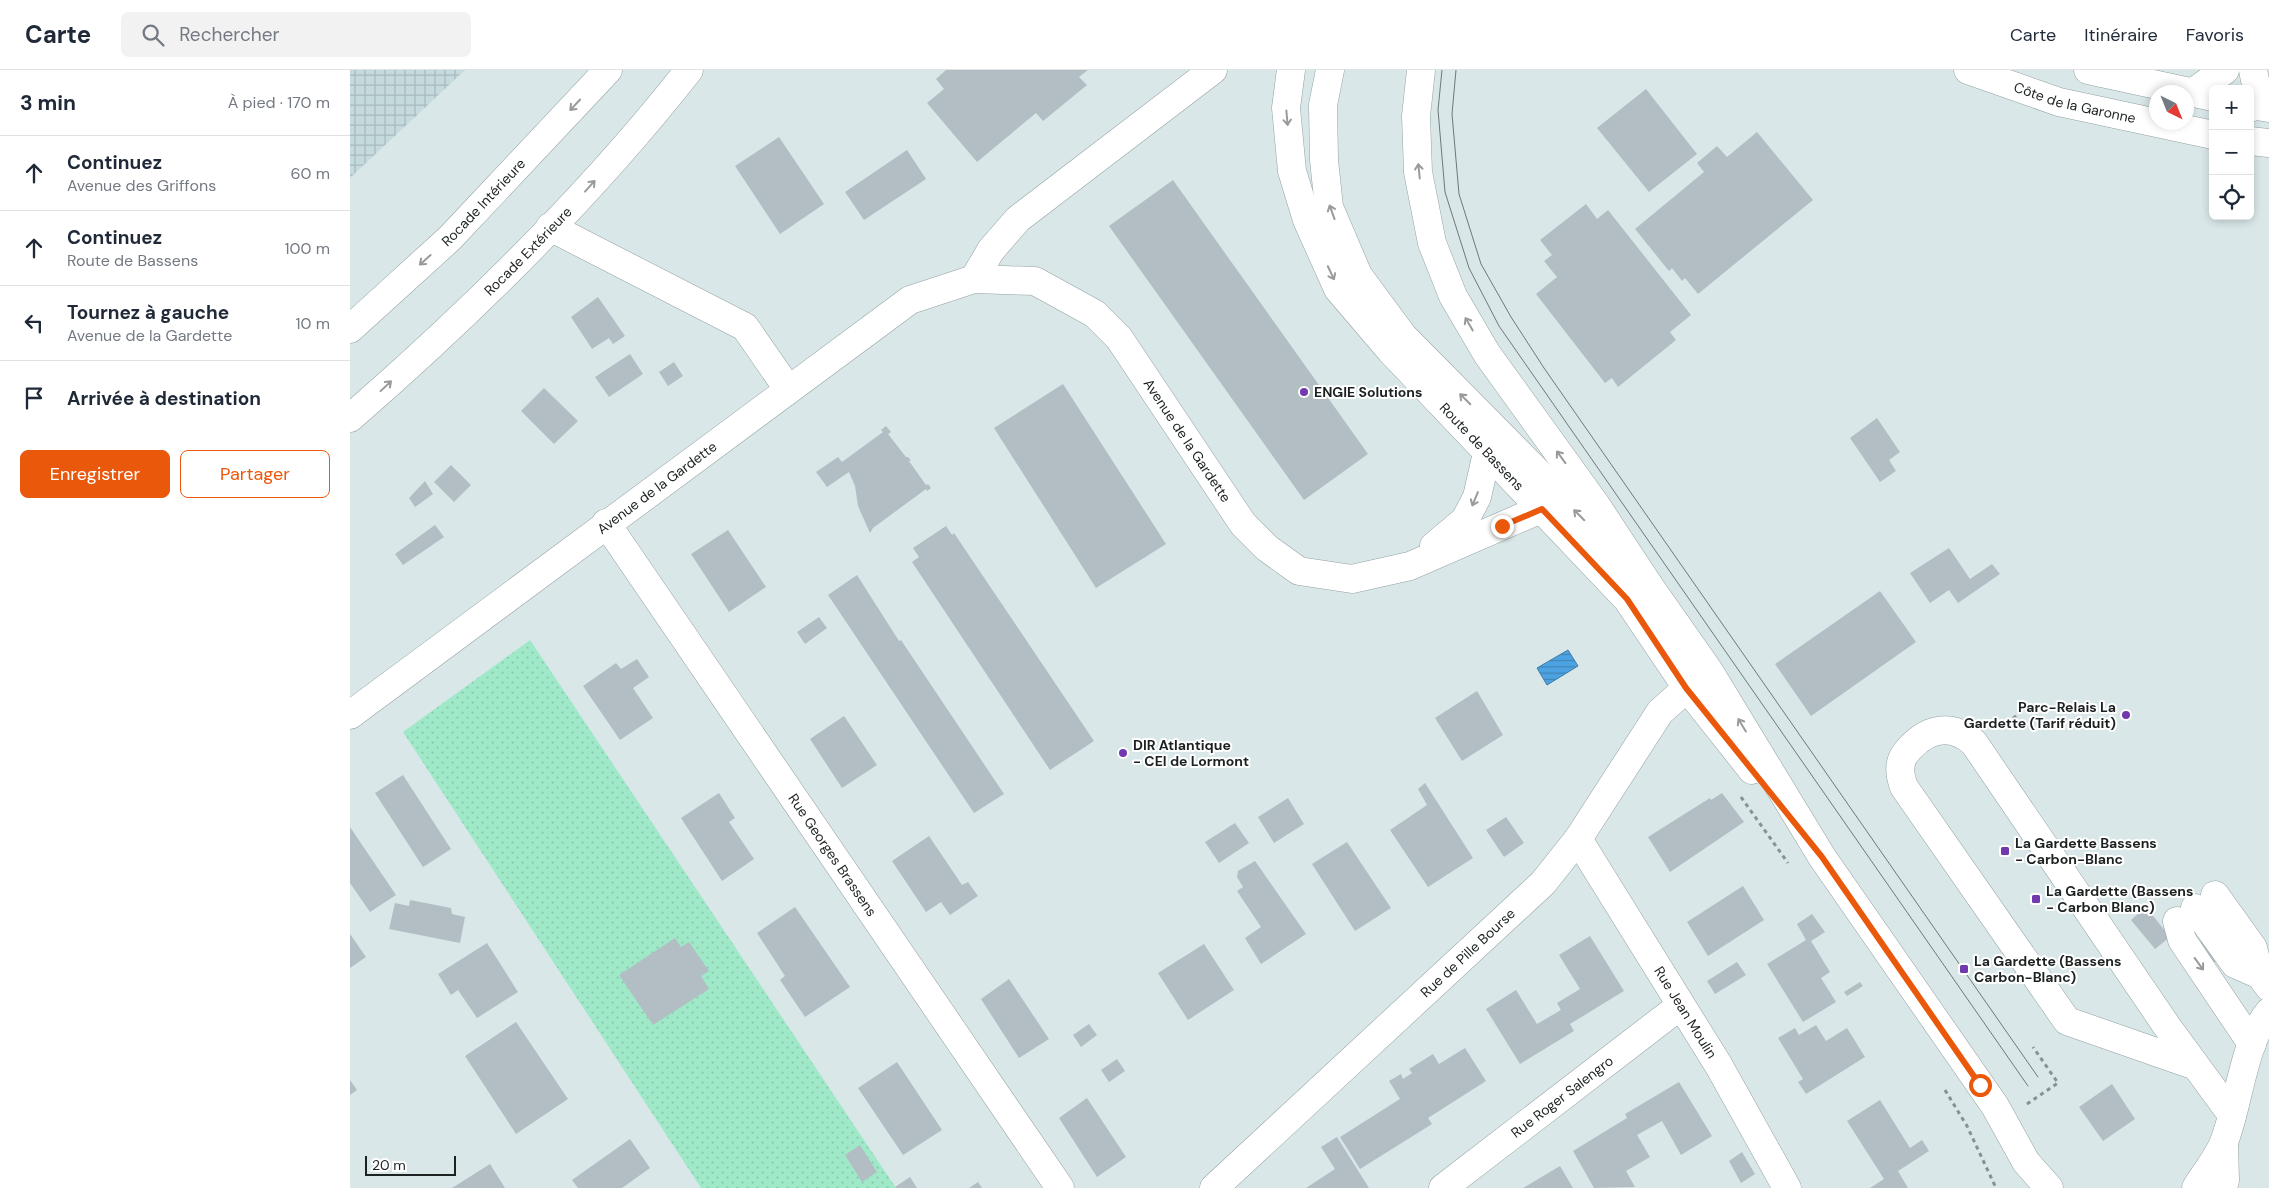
<!DOCTYPE html>
<html lang="fr">
<head>
<meta charset="utf-8">
<style>
	body { margin:0; font-family:"DM Sans",sans-serif; background:#f2f2f3; color:#1f2937 }
	.controls { position:absolute; right:15px; top:15px; display:grid; overflow:hidden; border-radius:8px; box-shadow:0 2px 8px #0003 }
	.controls button { width:45px; height:45px; display:grid; place-items:center; padding:0; border:0; border-bottom:1px solid #e0e1e3; background:#fff; color:#1f2937; font:25px sans-serif }
	.compass { position:absolute; left:1799px; top:15px; width:45px; height:45px; border-radius:50%; background:#fff; box-shadow:0 2px 8px #0003; rotate:137deg }
	.scale { position:absolute; left:15px; bottom:12px; width:91px; box-sizing:border-box; padding-left:5px; border:2px solid #1c2121; border-top:0; font-size:14px; line-height:18px; white-space:nowrap; color:#1c2121; -webkit-text-stroke:4px #fff; paint-order:stroke }
	.stop { position:absolute; width:15px; height:15px; margin:-11px; border:4px solid #ea580c; border-radius:50%; background:#fff }
	.stop.end { background:#ea580c; border-color:#fff; box-shadow:0 1px 5px #0008 }
	.list { margin:0; padding:0; list-style:none }
	h2 { display:flex; justify-content:space-between; align-items:center; height:65px; margin:0; padding:0 20px; font-size:21px }
	h2 small { font-size:16px; font-weight:400; color:#747a83 }
	.list li { display:grid; grid-template-columns:32px 1fr auto; gap:15px; align-items:center; box-sizing:border-box; height:75px; padding:0 20px; border-top:1px solid #e0e1e3 }
	.list b { display:block; font-size:19px; white-space:nowrap }
	.list p { margin:0; font-size:16px; white-space:nowrap; color:#747a83 }
	.list em { font-size:16px; font-style:normal; color:#747a83 }
	.actions { display:flex; gap:10px; padding:15px 20px }
	.actions a { flex:1; padding:11px 0; border:1px solid #ea580c; border-radius:8px; text-align:center; font-size:18px; color:#ea580c }
	.actions .main { background:#ea580c; color:#fff }
	.icon { flex:none; width:28px; height:28px; fill:none; stroke:currentColor; stroke-width:2; stroke-linecap:round; stroke-linejoin:round }
	.map { position:relative; flex:none; width:1919px; height:1118px; overflow:hidden }
	header { display:flex; align-items:center; gap:30px; box-sizing:border-box; height:70px; padding:0 25px; background:#fff; border-bottom:1px solid #e0e1e3 }
	header strong { font-size:24px }
	nav { display:flex; gap:28px; margin-inline-start:auto; font-size:18px }
	.search { width:350px; height:45px; background:#f2f2f3; display:flex; align-items:center; gap:12px; box-sizing:border-box; padding:0 18px; border-radius:8px; color:#747a83; font-size:19px }
	main { display:flex }
	aside { flex:1; background:#fff }
	.map>svg:first-child { display:block }
</style>
</head>
<body>
<header>
<strong>Carte</strong>
<div class="search"><svg class="icon" aria-label="search" viewBox="0 0 24 24"><circle cx="10" cy="10" r="6"/><path d="M15 15l6 6"/></svg>Rechercher</div>
<nav><a>Carte</a><a>Itinéraire</a><a>Favoris</a></nav>
</header>
<main>
<aside>
<h2>3 min<small>À pied · 170 m</small></h2>
<ul class="list">
<li><svg class="icon" aria-label="ahead" viewBox="0 0 24 24"><path d="M12 20V5M6 11l6-6 6 6"/></svg><div><b>Continuez</b><p>Avenue des Griffons</p></div><em>60 m</em></li>
<li><svg class="icon" aria-label="ahead" viewBox="0 0 24 24"><path d="M12 20V5M6 11l6-6 6 6"/></svg><div><b>Continuez</b><p>Route de Bassens</p></div><em>100 m</em></li>
<li><svg class="icon" aria-label="left" viewBox="0 0 24 24"><path d="M17 20v-9H6M10 6l-5 5 5 5"/></svg><div><b>Tournez à gauche</b><p>Avenue de la Gardette</p></div><em>10 m</em></li>
<li><svg class="icon" aria-label="arrive" viewBox="0 0 24 24"><path d="M6 21V4h12l-3 4 3 4H6"/></svg><div><b>Arrivée à destination</b></div></li>
</ul>
<div class="actions"><a class="main">Enregistrer</a><a>Partager</a></div>
</aside>
<div class="map">
<svg width="1919" height="1118" viewBox="0 0 1919 1118">
	<defs>
		<pattern id="industrial-grid" width="8" height="8" patternUnits="userSpaceOnUse" patternTransform="scale(1.25)"><rect width="8" height="8" fill="#c4dadd"/><path d="M0 4h8M4 0v8" fill="none" stroke="#a8bbbd"/></pattern>
		<pattern id="garden-dots" width="8" height="8" patternUnits="userSpaceOnUse" patternTransform="scale(1.25)"><rect width="8" height="8" fill="#a0e9c8"/><path d="M2 2h.1M6 6h.1" fill="none" stroke="#89c8ac" stroke-width="1.8" stroke-linecap="round"/></pattern>
		<pattern id="water-rules" width="6" height="5" patternUnits="userSpaceOnUse" patternTransform="scale(1.25)"><rect width="6" height="5" fill="#4da3e2"/><path d="M0 2.5h6" fill="none" stroke="#3f84b7"/></pattern>
	</defs>
	<rect width="100%" height="100%" fill="#d9e7e9"/>
	<path fill="url(#industrial-grid)" d="M0,0H115L0,108Z"/>
	<path fill="url(#garden-dots)" d="M180,570L546,1118H351L53,662Z"/>
	<path fill="url(#water-rules)" stroke="#3e7ca8" d="M1218,580L1228,596L1197,615L1187,598Z"/>
	<path fill="#b2bec3" d="M596,0H738L729,7L737,15L693,51L686,43L627,92L577,33L594,19L586,9Z
		M1296,19L1347,84L1299,122L1247,58Z
		M1407,62L1463,130L1348,224L1335,208L1332,211L1322,198L1319,201L1285,159L1354,102L1347,93L1367,76L1377,87Z
		M429,67L474,134L430,164L385,96Z
		M557,80L576,109L514,150L495,122Z
		M823,110L1018,384L954,430L759,156Z
		M1236,134L1247,149L1258,140L1341,245L1320,262L1326,270L1268,317L1262,308L1255,313L1186,224L1207,207L1194,191L1202,185L1190,170Z
		M248,227L275,266L263,274L259,268L242,279L221,247Z
		M280,284L293,304L259,327L245,307Z
		M324,292L333,306L318,316L309,302Z
		M713,314L816,474L746,518L644,358Z
		M194,318L228,351L204,374L171,341Z
		M1527,348L1550,382L1539,390L1546,401L1530,412L1500,368Z
		M536,356L541,362L538,364L556,387H558L561,390L559,391L576,415L578,414L581,418L577,421L576,419L523,458L520,463L508,436L505,416L499,402L477,417L466,402L488,387L492,392L533,362L531,360Z
		M101,395L121,415L104,432L84,412Z
		M75,411L83,424L65,437L59,428Z
		M85,455L94,467L53,495L45,484Z
		M596,456L602,465L604,463L744,671L700,700L562,492L569,487L563,478Z
		M378,460L416,517L379,542L341,484Z
		M1599,478L1620,509L1642,494L1650,504L1608,533L1599,520L1580,533L1560,503Z
		M507,505L549,571L551,570L654,724L624,743L478,525Z
		M1530,521L1566,572L1461,646L1425,594Z
		M469,547L477,558L455,574L447,562Z
		M287,589L299,607L283,618L303,648L270,670L233,616L266,593L271,599Z
		M1127,621L1153,665L1112,691L1085,648Z
		M494,646L527,695L492,718L460,669Z
		M53,705L101,779L73,797L25,723Z
		M1075,713L1123,788L1078,817L1040,760L1077,735L1068,719Z
		M369,723L385,748L379,752L404,789L372,811L331,748Z
		M1372,723L1394,752L1320,802L1298,767L1360,728L1361,730Z
		M938,728L954,754L924,773L908,747Z
		M1156,747L1174,773L1154,787L1136,760Z
		M885,753L899,773L869,793L855,772Z
		M0,757L46,825L20,842L0,813Z
		M579,766L612,815L618,812L628,826L600,845L591,832L576,842L542,791Z
		M997,772L1041,838L1005,861L962,794Z
		M905,791L956,864L911,894L895,868L911,857L887,821L893,817L887,807L888,801Z
		M1393,816L1414,850L1358,886L1337,852Z
		M60,830L101,838L102,844L115,847L110,873L39,859L45,833L59,836Z
		M445,837L500,917L455,947L430,910L435,906L407,863Z
		M1796,837L1820,867L1805,879L1781,850Z
		M1462,844L1475,862L1461,871L1480,902L1471,908L1486,932L1453,952L1417,894L1456,870L1447,854Z
		M0,864L16,887L0,898Z
		M1240,866L1274,921L1220,954L1224,961L1170,994L1136,939L1166,920L1187,954L1211,940L1207,933L1230,919L1209,885Z
		M325,868L331,877L339,872L359,901L351,906L359,919L303,955L269,905Z
		M1853,870L1868,890L1862,894L1845,876Z
		M137,873L168,922L127,948L108,920L101,925L88,904Z
		M854,874L884,920L838,950L808,903Z
		M1387,892L1396,905L1365,924L1357,911Z
		M659,909L699,969L669,988L631,929Z
		M1510,912L1513,916L1497,926L1494,922Z
		M166,952L218,1029L166,1064L115,986Z
		M739,954L747,965L731,977L723,965Z
		M1466,955L1476,971L1497,958L1515,987L1456,1024L1448,1012L1453,1009L1428,968L1445,958L1449,965Z
		M1115,978L1136,1011L1078,1048L1082,1054L1010,1099L990,1067L1050,1029L1039,1011L1051,1004L1053,1009L1062,1003L1059,999L1083,984L1089,994Z
		M767,989L775,1001L759,1012L751,1000Z
		M547,992L592,1060L553,1085L508,1018Z
		M0,1010L7,1020L0,1025Z
		M1329,1012L1362,1066L1331,1085L1312,1051L1287,1065L1300,1087L1276,1101L1285,1117L1244,1118L1223,1081L1277,1048L1275,1044Z
		M1762,1014L1785,1049L1753,1071L1729,1037Z
		M737,1028L776,1087L747,1107L709,1048Z
		M1530,1030L1560,1078L1572,1070L1579,1081L1548,1101L1558,1118H1520L1534,1109L1497,1051Z
		M987,1067L1019,1118H956L985,1099L971,1077Z
		M280,1069L300,1098L272,1118H228L222,1110Z
		M510,1075L527,1102L512,1112L495,1085Z
		M1392,1082L1405,1104L1391,1113L1379,1091Z
		M140,1094L155,1118H102Z
		M1210,1096L1223,1118H1173Z
		M560,1107L567,1118H546L545,1117Z
		M628,1112L632,1118H619Z"/>
	<g fill="none" stroke-linecap="round" stroke-linejoin="round">
		<g stroke="#94a1a2" stroke-width="29">
			<g id="minor">
				<path d="M1842,23L1875,0"/>
				<path d="M1900,38L1904,36L1907,20L1903,0"/>
				<path d="M200,157L395,257L438,319"/>
				<path d="M624,209L641,180L668,149L863,0"/>
				<path id="s1" d="M256,453L710,1118"/>
				<path id="s2" d="M1228,769L1369,996L1437,1118"/>
				<path d="M1865,825L1903,878L1910,905"/>
				<path d="M1845,838L1885,894L1910,905L1919,917"/>
				<path d="M1827,851L1832,870L1902,974"/>
				<path d="M1846,996L1717,951L1554,717C1551,709 1549,701 1551,693C1552,687 1557,681 1561,677C1580,657 1603,654 1624,673L1816,955L1882,1045"/>
				<path id="s3" d="M864,1118L1193,813L1228,769L1310,642L1337,618"/>
				<path id="s4" d="M1093,1118L1330,936"/>
				<path d="M1846,1118C1855,1103 1868,1088 1874,1072C1889,1034 1893,973 1919,942"/>
				<path d="M1873,1118L1875,1110L1874,1074"/>
			</g>
		</g>
		<g stroke="#94a1a2" stroke-width="29">
			<g id="major">
				<path id="s5" d="M941,0L936,38L942,101L957,150L988,219L1040,280L1277,529L1337,618L1402,700"/>
				<path d="M980,0L973,35L974,90L979,137L1008,205L1053,266L1298,514L1359,601L1472,787L1645,1036L1676,1092L1699,1118"/>
				<path id="s6" d="M1618,0L1709,32L1863,65"/>
				<path d="M1738,0L1863,27"/>
				<path d="M1900,35L1919,38"/>
				<path d="M1900,71L1919,73"/>
				<path d="M1084,476L1115,450L1127,427L1137,383"/>
				<path id="s7" d="M0,645L560,230L624,209L685,211L745,244L769,268L893,454L917,478L949,501L1002,509L1060,496L1191,439"/>
			</g>
		</g>
		<g stroke="#94a1a2" stroke-width="29">
			<g id="highway">
				<path d="M1071,0L1066,46L1068,102L1082,173L1103,226L1137,284L1246,435L1298,514"/>
				<path id="s8" d="M0,259L100,168L258,0"/>
				<path id="s9" d="M0,348C122,242 239,127 339,0"/>
			</g>
		</g>
		<path stroke="#879193" stroke-width="3" stroke-dasharray="4 4" stroke-linecap="butt" d="M1651,659L1675,638
			M1391,727L1438,793
			M1595,1020L1617,1056L1646,1118
			M1677,1034L1708,1013L1683,977"/>
		<use href="#minor" stroke="#fff" stroke-width="28"/>
		<use href="#major" stroke="#fff" stroke-width="28"/>
		<use href="#highway" stroke="#fff" stroke-width="28"/>
		<path stroke="#6f7879" stroke-width="1" d="M1092,0L1088,40L1095,122L1119,198L1149,256L1678,1016
			M1106,0L1102,44L1109,124L1131,194L1161,247L1194,298L1688,1007"/>
	</g>
	<defs><path id="oneway-shaft" d="M-6 0H5M1.5-3L5.5 0L1.5 3" fill="none" stroke-width="1.6" stroke-linecap="round" stroke-linejoin="round" transform="scale(1.25)"/></defs>
	<g stroke="#999b9b">
		<use href="#oneway-shaft" transform="translate(225 35) rotate(133)"/>
		<use href="#oneway-shaft" transform="translate(937 48) rotate(85)"/>
		<use href="#oneway-shaft" transform="translate(1069 101) rotate(-96)"/>
		<use href="#oneway-shaft" transform="translate(240 116) rotate(-48)"/>
		<use href="#oneway-shaft" transform="translate(982 142) rotate(-110)"/>
		<use href="#oneway-shaft" transform="translate(75 190) rotate(138)"/>
		<use href="#oneway-shaft" transform="translate(981 203) rotate(65)"/>
		<use href="#oneway-shaft" transform="translate(1119 254) rotate(-120)"/>
		<use href="#oneway-shaft" transform="translate(36 316) rotate(-43)"/>
		<use href="#oneway-shaft" transform="translate(1115 329) rotate(-135)"/>
		<use href="#oneway-shaft" transform="translate(1211 387) rotate(-126)"/>
		<use href="#oneway-shaft" transform="translate(1125 429) rotate(113)"/>
		<use href="#oneway-shaft" transform="translate(1229 445) rotate(-135)"/>
		<use href="#oneway-shaft" transform="translate(1392 655) rotate(-121)"/>
		<use href="#oneway-shaft" transform="translate(1849 894) rotate(54)"/>
	</g>
	<g fill="none" stroke-linecap="round" stroke-linejoin="round">
		<path stroke="#ea580c" stroke-width="6" d="M1152,456L1192,439L1277,529L1336,618L1472,787L1630,1015"/>
	</g>
	<g fill="#7238ae" stroke="#fff" stroke-width="2">
		<circle cx="954" cy="322" r="5"/>
		<circle cx="1776" cy="645" r="5"/>
		<circle cx="773" cy="683" r="5"/>
		<rect x="1650" y="776" width="10" height="10" rx="2.5"/>
		<rect x="1681" y="824" width="10" height="10" rx="2.5"/>
		<rect x="1609" y="894" width="10" height="10" rx="2.5"/>
	</g>
	<g text-anchor="middle" stroke-width="4" stroke-linejoin="round" paint-order="stroke">
		<g font-size="14" fill="#1c2121" stroke="#fff">
			<text dy="5" stroke="none"><textPath href="#s6" startOffset="112">Côte de la Garonne</textPath></text>
			<text dy="5" stroke="none"><textPath href="#s8" startOffset="184">Rocade Intérieure</textPath></text>
			<text dy="5" stroke="none"><textPath href="#s9" startOffset="244">Rocade Extérieure</textPath></text>
			<text dy="5" stroke="none"><textPath href="#s7" startOffset="1051">Avenue de la Gardette</textPath></text>
			<text dy="5" stroke="none"><textPath href="#s5" startOffset="442">Route de Bassens</textPath></text>
			<text dy="5" stroke="none"><textPath href="#s7" startOffset="382">Avenue de la Gardette</textPath></text>
			<text dy="5" stroke="none"><textPath href="#s1" startOffset="402">Rue Georges Brassens</textPath></text>
			<text dy="5" stroke="none"><textPath href="#s3" startOffset="346">Rue de Pille Bourse</textPath></text>
			<text dy="5" stroke="none"><textPath href="#s2" startOffset="204">Rue Jean Moulin</textPath></text>
			<text dy="5" stroke="none"><textPath href="#s4" startOffset="150">Rue Roger Salengro</textPath></text>
		</g>
		<g font-size="14" font-weight="bold" fill="#1c2121" stroke="#fff" text-anchor="start">
			<text x="964" y="327">ENGIE Solutions</text>
			<text x="1766" y="642" text-anchor="end">Parc-Relais La<tspan x="1766" dy="16">Gardette (Tarif réduit)</tspan></text>
			<text x="783" y="680">DIR Atlantique<tspan x="783" dy="16">- CEI de Lormont</tspan></text>
			<text x="1665" y="778">La Gardette Bassens<tspan x="1665" dy="16">- Carbon-Blanc</tspan></text>
			<text x="1696" y="826">La Gardette (Bassens<tspan x="1696" dy="16">- Carbon Blanc)</tspan></text>
			<text x="1624" y="896">La Gardette (Bassens<tspan x="1624" dy="16">Carbon-Blanc)</tspan></text>
		</g>
	</g>
</svg>
<div class="controls">
<button>+</button>
<button>−</button>
<button><svg class="icon" aria-label="locate" viewBox="0 0 24 24"><circle cx="12" cy="12" r="6"/><path d="M12 2v4M12 18v4M2 12h4M18 12h4"/></svg></button>
</div>
<svg class="compass" viewBox="-18 -18 36 36"><path d="M0-13l5 13h-10z" fill="#e53935"/><path d="M0 13l5-13h-10z" fill="#747a83"/></svg>
<div class="scale">20 m</div>
<div class="stop" style="left:1630px;top:1015px"></div>
<div class="stop end" style="left:1152px;top:456px"></div>
</div>
</main>
</body>
</html>
